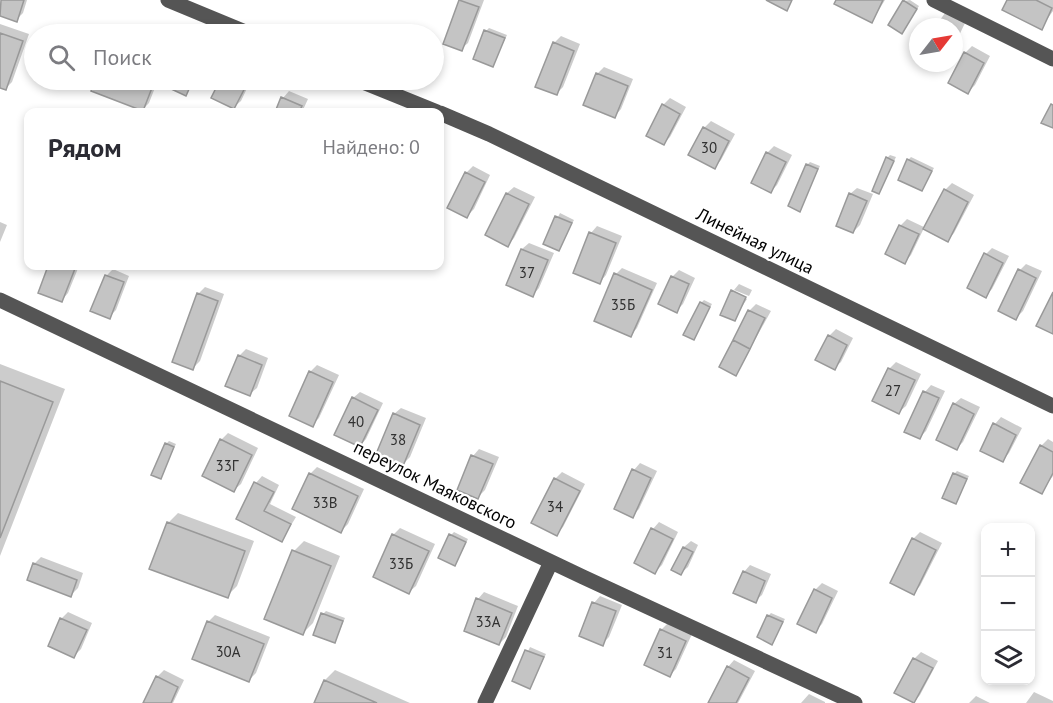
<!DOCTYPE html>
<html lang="ru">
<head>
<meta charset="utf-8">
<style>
	body { margin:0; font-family:"PT Sans",sans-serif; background:#f2f2f3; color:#2b2b33 }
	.controls { position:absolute; right:18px; bottom:18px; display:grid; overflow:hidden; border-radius:12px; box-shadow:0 3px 9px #0003 }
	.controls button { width:54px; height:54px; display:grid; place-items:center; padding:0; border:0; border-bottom:2px solid #e1e1e2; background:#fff; color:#2b2b33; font:30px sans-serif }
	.compass { position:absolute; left:909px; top:18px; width:54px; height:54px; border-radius:50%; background:#fff; box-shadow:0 3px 9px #0003; rotate:59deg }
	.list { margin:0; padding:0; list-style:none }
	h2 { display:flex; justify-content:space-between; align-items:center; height:78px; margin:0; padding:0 24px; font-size:26px }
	h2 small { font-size:20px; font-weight:400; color:#7c7c81 }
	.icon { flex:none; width:33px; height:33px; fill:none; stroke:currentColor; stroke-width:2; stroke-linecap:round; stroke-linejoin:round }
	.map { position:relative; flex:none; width:1053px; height:703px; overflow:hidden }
	.search { position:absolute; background:#fff; box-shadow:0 3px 9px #0003; left:24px; top:24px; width:420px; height:66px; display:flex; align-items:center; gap:15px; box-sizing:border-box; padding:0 21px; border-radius:33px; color:#7c7c81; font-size:22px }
	.panel { position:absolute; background:#fff; box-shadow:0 3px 9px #0003; left:24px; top:108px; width:420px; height:162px; border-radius:12px }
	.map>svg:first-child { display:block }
</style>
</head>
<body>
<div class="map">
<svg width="1053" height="703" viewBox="0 0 1053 703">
	<rect width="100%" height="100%" fill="#fff"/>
	<path fill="#0003" d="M2,0H27L23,13L16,20L0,15Z
		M461,0H484L468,43L461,49L444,43Z
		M838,0H885L872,21Z
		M910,0L919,6L905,29L904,1Z
		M1009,0H1053V11L1041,28Z
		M945,13L965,23L954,46V27H935Z
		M0,24L29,34L12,82L5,89L0,87Z
		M489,28L507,35L493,65L486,31Z
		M52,30L63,34H47Z
		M120,30L130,34H116Z
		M561,36L580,44L563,87L556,94L554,43Z
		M972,46L990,56L975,85L968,92L965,53Z
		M604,67L633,79L621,109L615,116L597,74Z
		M97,80H158L149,103L142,110L93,90Z
		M169,80H195L186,94L167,85Z
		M222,80H251L241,101L234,107L213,97Z
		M289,91L308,99L302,112H276L283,98Z
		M670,98L686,107L670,137L664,143L663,105Z
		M711,121L735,134L721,160L715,167L704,128Z
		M774,146L792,155L777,185L770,192L767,153Z
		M890,155L896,157L879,192L887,158Z
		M911,157L934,168L922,190L908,160Z
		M810,162L820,166L799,210L807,165Z
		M473,166L490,175L474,209L467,216L466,173Z
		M952,183L974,195L954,233L948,240L924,228L911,255L905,262L900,226L907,219L926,228L945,190Z
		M514,187L535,197L514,238L508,245L487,235L507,193Z
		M857,188L873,194L860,225L853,232L850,194Z
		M560,213L574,220L558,250L545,243Z
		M0,222L7,225L0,242Z
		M597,226L622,236L606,275L600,282L591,233Z
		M529,243L554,253L539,288L533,295L522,249Z
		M992,248L1009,256L992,289L985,296L986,254Z
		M1026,264L1042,271L1023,311L1016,318L1020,270Z
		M50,266H79L68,293L62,300L40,292Z
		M622,268L657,283L637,328L631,335L616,274Z
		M113,269L129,276L116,310L109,317L106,276Z
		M679,270L695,278L683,304L676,311L672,277Z
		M739,284L752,290L749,296L734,290Z
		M205,287L224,294L200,361L193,368L198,294Z
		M733,291L747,299L734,319Z
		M704,300L712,304L693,338L701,303Z
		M756,304L771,311L736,374L721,366L749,311Z
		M836,329L853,338L841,362L834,368L829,336Z
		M246,349L268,358L257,388L250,394L239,356Z
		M896,362L921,374L906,406L899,412L889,369Z
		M0,364L65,389L0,556Z
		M317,365L339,375L319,418L312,425L310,372Z
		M931,385L945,391L926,431L920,437L925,392Z
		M360,392L383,403L366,439L360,446L353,398Z
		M961,398L980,407L963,442L957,448L954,404Z
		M401,408L426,418L410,457L403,464L394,414Z
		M1001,417L1022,428L1009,453L1003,460L995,424Z
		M228,433L258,448L241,484L234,490L221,440Z
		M1048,439L1053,442V476L1041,492V446Z
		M169,441L176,444L160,477L166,444Z
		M479,449L499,457L485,490L478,497L473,456Z
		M640,463L657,471L639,509L632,516L634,470Z
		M317,467L364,489L348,524L341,531L310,474Z
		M957,471L969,476L956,502L954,474Z
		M562,472L585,484L563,527L556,534L555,479Z
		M262,476L279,485L270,504L296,517L282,540L238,518L256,483Z
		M178,513L254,541L237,586L227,596L168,523Z
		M659,522L678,532L662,565L655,572L653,529Z
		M400,528L435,544L416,586L409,592L393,535Z
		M454,532L468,539L455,565L451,535Z
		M920,532L942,543L920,586L913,593V539Z
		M304,541L340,556L313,623L303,633L266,618L294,551Z
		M691,541L698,545L688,567L681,573L684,547Z
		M41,557L83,573L78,588L71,595L34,564Z
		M750,565L771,574L762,595L755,601L744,572Z
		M822,583L838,591L822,624L815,631L799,623L815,590Z
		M484,592L518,606L506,637L499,644L478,599Z
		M600,596L622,605L609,637L602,644L594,603Z
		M326,611L345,618L335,642L323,614Z
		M68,612L92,623L81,649L74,656L61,619Z
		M771,613L785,619L772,643L768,616Z
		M215,615L270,637L256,673L249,680L208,622Z
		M668,623L692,634L676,669L670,675L661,630Z
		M530,647L546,654L530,687L514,681Z
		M921,652L938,661L920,695L914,702L897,692L914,659Z
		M734,660L755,671L738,703H712L728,667Z
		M164,670L184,680L173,703H145L157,677Z
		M335,670L410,703H315L325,680Z
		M1034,692L1053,701V703H1026Z
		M809,694L825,702V703H801Z
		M976,696L990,703H969Z"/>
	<path fill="#c4c4c4" stroke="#999" stroke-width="1.5" d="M1,0H24L17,22L0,16Z
		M459,0L479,7L462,51L443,44Z
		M766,0H792L787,11Z
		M836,0H883L872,23L834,4Z
		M903,0L917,9L902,34L888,25Z
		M1007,0H1036L1052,8L1042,30L1002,10Z
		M484,30L505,38L493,67L473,59Z
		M0,33L23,41L6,90L0,88Z
		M553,42L574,51L557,95L535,87Z
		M964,52L984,63L968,94L948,83Z
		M596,73L628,86L615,118L583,105Z
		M95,80H155L143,111L91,91Z
		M167,80H193L186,96L165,86Z
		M220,80H249L234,109L211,98Z
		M281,97L302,106L299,112H275Z
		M662,104L680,114L664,145L646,136Z
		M1051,104L1053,105V128L1041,123Z
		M703,127L729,141L715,169L688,155Z
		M766,152L786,162L771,193L751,183Z
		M886,157L894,161L879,194L872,191Z
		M907,159L932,171L922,191L898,180Z
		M806,164L818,169L800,212L788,206Z
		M465,172L485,182L467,218L447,208Z
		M944,189L968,202L948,242L923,229Z
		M506,193L529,204L508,247L485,235Z
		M849,193L867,201L853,233L836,226Z
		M555,216L572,223L559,251L543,244Z
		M899,225L919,234L905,264L885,254Z
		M589,232L616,243L600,284L573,273Z
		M521,249L548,260L533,297L506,285Z
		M984,253L1003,263L986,298L967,288Z
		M48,266H76L62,302L38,293Z
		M1018,269L1036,278L1016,320L998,311Z
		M614,273L652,290L631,337L594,321Z
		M105,275L124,282L110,319L90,311Z
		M671,276L689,284L677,313L658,304Z
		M731,290L746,297L735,321L720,315Z
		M1053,292V334L1036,326Z
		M197,293L218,301L193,370L172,362Z
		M700,302L710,307L694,340L683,335Z
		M748,310L765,318L750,349L733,340Z
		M828,335L847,345L835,370L815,360Z
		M733,340L750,349L736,376L719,367Z
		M238,355L262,365L250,396L225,386Z
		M888,368L915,380L899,414L872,401Z
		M309,371L333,382L313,427L289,416Z
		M0,381L53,402L0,538Z
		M923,391L939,398L920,439L904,432Z
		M352,397L378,410L360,447L334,435Z
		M953,403L974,414L957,450L936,440Z
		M393,413L420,425L403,466L376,454Z
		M993,423L1016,435L1003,462L980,451Z
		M220,439L252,455L234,492L202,476Z
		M165,443L174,447L161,479L151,475Z
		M1040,445L1053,452V473L1042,494L1020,483Z
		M471,455L493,464L478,499L457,490Z
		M632,469L651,478L633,518L614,509Z
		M309,473L358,496L341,533L292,509Z
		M953,473L967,479L956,504L942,498Z
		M554,478L580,491L557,536L531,523Z
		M254,482L274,492L264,511L291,524L282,542L236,519Z
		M167,522L245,551L228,598L149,569Z
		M651,528L673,539L655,574L634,563Z
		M392,534L429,551L409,594L373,577Z
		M449,534L466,542L455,566L438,558Z
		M912,538L936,550L914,595L890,583Z
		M683,547L693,552L681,575L671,570Z
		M292,550L331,566L303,635L264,619Z
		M33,563L77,580L71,597L27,580Z
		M743,571L765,581L756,603L733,593Z
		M814,589L832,598L816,633L797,624Z
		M476,598L512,613L499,645L464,631Z
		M592,602L616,611L603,646L579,636Z
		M321,613L343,621L335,643L313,635Z
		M767,615L783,622L772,645L757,637Z
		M60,618L87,630L74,658L48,646Z
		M207,621L264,644L249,682L192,659Z
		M660,629L686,641L670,677L644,665Z
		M525,650L544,657L530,689L512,681Z
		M913,658L933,668L914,703L894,693Z
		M727,666L749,678L736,703H708Z
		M156,676L178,687L171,703H143Z
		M324,680L377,703H314Z"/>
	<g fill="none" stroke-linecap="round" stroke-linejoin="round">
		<path stroke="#555" stroke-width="15" d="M168,0L250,34
			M934,0L1053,59
			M358,80L437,112
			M440,113L489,134L1053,406
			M0,300L583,577L855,703
			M485,703L551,562"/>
	</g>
	<g text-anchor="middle" stroke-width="4.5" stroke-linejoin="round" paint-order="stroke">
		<g font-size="15" fill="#313131">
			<text x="709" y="153">30</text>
			<text x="527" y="278">37</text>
			<text x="623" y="310">35Б</text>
			<text x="893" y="396">27</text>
			<text x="356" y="427">40</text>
			<text x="398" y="445">38</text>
			<text x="227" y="471">33Г</text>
			<text x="325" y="508">33В</text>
			<text x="555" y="512">34</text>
			<text x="401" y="569">33Б</text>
			<text x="488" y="627">33А</text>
			<text x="228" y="657">30А</text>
			<text x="665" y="658">31</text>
		</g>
		<g font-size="18" fill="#000" stroke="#fff">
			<text transform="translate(755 241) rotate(26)" y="6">Линейная улица</text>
			<text transform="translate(435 485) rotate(26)" y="6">переулок Маяковского</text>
		</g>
	</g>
</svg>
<div class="controls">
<button>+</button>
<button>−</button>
<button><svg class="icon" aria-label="layers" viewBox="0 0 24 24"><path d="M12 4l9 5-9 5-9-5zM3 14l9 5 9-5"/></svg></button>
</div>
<svg class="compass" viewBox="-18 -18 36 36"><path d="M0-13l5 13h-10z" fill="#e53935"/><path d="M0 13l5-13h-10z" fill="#7c7c81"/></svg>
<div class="search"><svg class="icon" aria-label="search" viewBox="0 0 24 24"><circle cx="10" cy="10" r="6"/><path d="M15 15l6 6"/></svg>Поиск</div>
<section class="panel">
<h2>Рядом<small>Найдено: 0</small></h2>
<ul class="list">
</ul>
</section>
</div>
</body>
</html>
